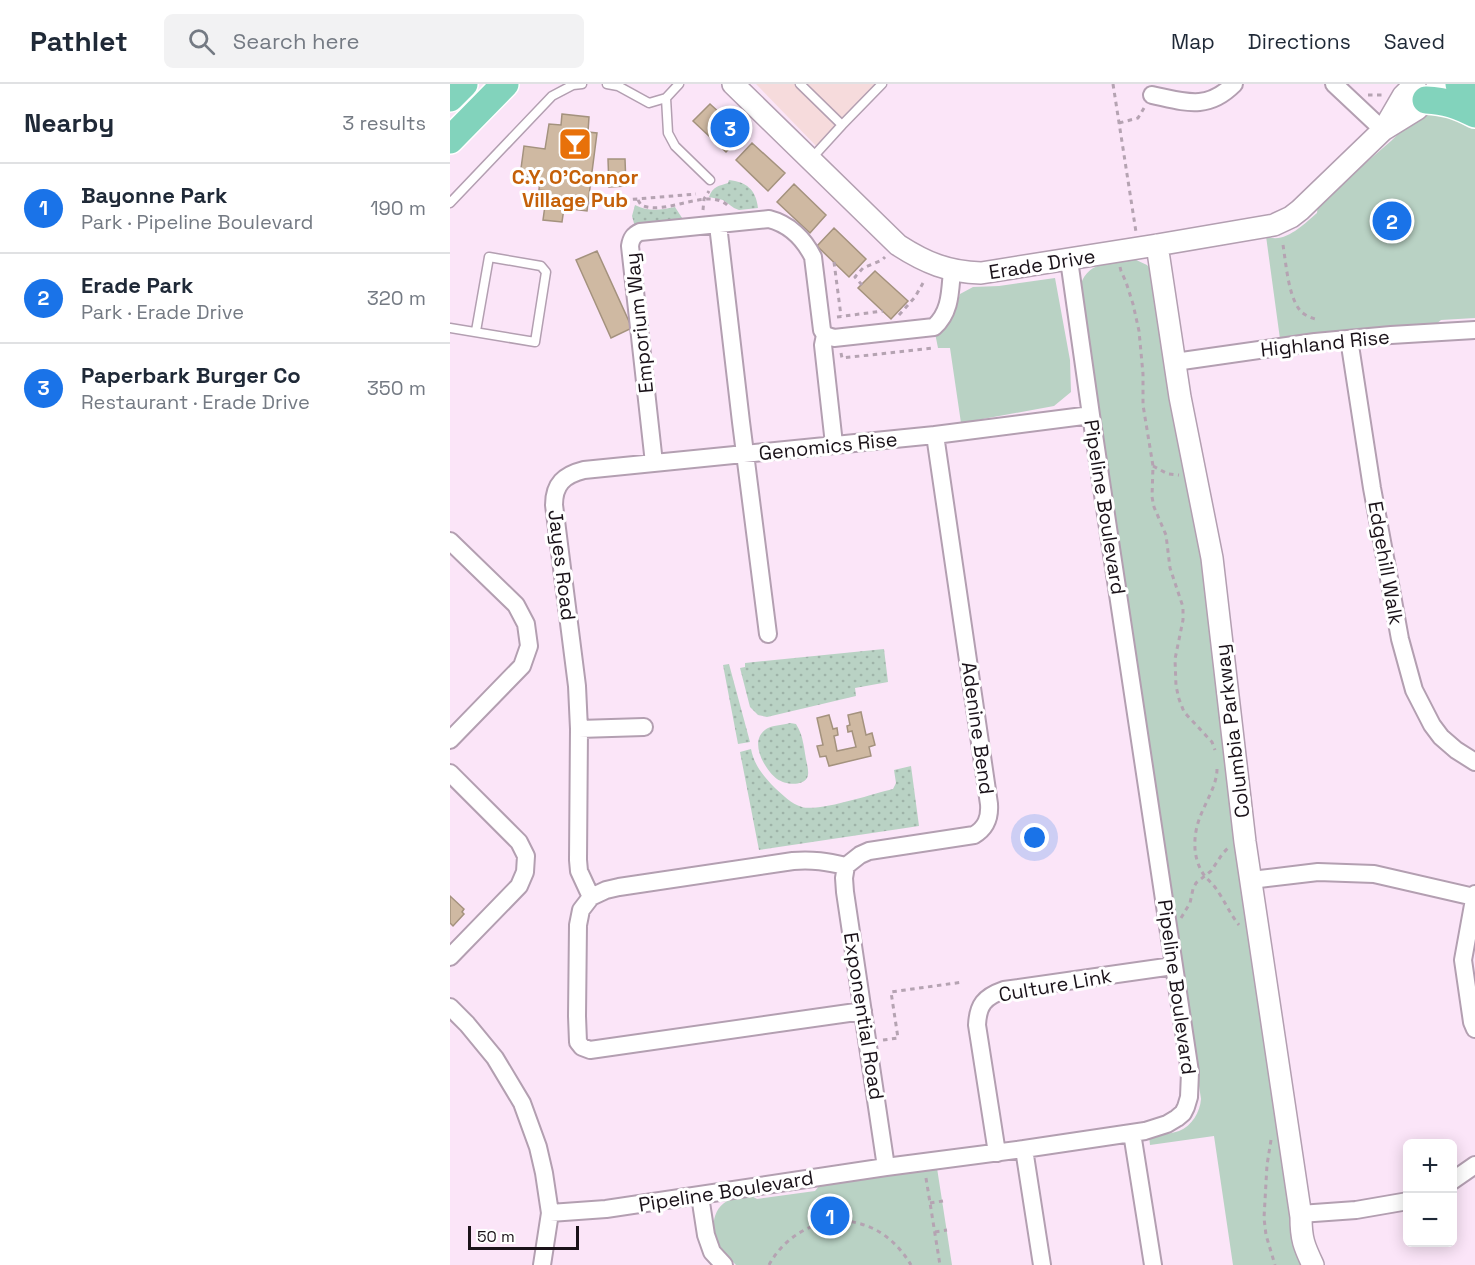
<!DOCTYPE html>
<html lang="en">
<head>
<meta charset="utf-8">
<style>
	body { margin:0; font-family:"Space Grotesk",sans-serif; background:#f2f2f3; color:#1f2937 }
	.controls { position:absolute; right:18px; bottom:18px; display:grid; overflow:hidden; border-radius:9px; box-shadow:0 3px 15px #0003 }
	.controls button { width:54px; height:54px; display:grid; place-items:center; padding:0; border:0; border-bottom:2px solid #e0e1e3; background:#fff; color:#1f2937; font:30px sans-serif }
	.scale { position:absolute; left:18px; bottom:15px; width:111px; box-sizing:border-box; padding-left:6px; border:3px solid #1a1219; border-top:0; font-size:16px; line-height:21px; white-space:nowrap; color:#1a1219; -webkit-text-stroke:4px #fff; paint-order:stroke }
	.you { position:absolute; left:585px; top:754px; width:21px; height:21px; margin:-15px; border:4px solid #fff; border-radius:50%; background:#1a73e8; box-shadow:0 0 0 9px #1a73e833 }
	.badge { display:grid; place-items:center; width:39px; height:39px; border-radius:50%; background:#1a73e8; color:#fff; font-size:20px; font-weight:700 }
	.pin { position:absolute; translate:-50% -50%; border:3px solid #fff; box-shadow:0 2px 6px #0006 }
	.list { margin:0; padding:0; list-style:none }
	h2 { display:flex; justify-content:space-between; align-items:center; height:78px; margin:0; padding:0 24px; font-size:26px }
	h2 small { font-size:20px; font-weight:400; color:#747a83 }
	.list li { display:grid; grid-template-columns:39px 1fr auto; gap:18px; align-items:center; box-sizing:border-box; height:90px; padding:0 24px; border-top:2px solid #e0e1e3 }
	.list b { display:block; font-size:22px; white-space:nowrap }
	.list p { margin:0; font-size:20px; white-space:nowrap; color:#747a83 }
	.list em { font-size:20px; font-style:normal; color:#747a83 }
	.icon { flex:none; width:33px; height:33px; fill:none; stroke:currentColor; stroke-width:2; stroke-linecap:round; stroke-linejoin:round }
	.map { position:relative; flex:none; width:1025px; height:1181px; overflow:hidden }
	header { display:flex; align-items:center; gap:36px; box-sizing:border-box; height:84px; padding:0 30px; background:#fff; border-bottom:2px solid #e0e1e3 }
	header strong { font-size:28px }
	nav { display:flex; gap:33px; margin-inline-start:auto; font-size:21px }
	.search { width:420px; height:54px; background:#f2f2f3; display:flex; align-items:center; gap:15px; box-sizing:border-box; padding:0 21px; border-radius:9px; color:#747a83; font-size:22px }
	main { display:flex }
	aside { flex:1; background:#fff }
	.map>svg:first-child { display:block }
</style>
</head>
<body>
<header>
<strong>Pathlet</strong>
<div class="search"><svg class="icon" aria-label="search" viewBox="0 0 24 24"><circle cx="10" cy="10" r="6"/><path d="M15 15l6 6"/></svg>Search here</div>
<nav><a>Map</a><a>Directions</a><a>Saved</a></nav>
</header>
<main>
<aside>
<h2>Nearby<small>3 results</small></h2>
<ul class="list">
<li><span class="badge">1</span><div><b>Bayonne Park</b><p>Park · Pipeline Boulevard</p></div><em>190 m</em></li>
<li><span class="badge">2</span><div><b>Erade Park</b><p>Park · Erade Drive</p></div><em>320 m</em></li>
<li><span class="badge">3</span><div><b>Paperbark Burger Co</b><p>Restaurant · Erade Drive</p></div><em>350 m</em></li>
</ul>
</aside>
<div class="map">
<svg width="1025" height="1181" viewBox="0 0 1025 1181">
	<defs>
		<pattern id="grass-dots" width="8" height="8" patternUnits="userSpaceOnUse" patternTransform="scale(1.5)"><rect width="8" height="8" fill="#b9d2c4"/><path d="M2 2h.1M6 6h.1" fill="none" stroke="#9eb3a8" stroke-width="1.8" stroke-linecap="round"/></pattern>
	</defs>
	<rect width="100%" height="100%" fill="#fbe5f8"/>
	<path fill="#f6dbdc" d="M306,0H437L371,67Z"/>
	<path fill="url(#grass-dots)" d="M279,96C296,98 306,105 308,124L289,126L284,124L273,116L259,113C263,102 269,102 278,99Z
		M185,121C199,128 210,126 225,123L234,137L185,143L182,132Z
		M434,565L438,598L405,604L406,612L317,633L308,631L300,623L290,584L295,583V579Z
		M279,580L300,658L288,660L273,581Z
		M340,639L346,640C354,652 354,667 357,680C358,685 359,690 357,694C351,703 334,700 327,695C314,685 297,655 318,644C324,641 333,641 340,639Z
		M301,665C304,681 314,693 325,704C333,711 341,720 352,723C369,728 422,710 443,705L446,699L444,686L461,682L469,742L309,766L290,668Z"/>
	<path fill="#b9d2c4" d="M976,23L1025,36V234L991,236L985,241L830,255L816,152C834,161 854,140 867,129L868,120L941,57Z
		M684,175L697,181L703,188L756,486L859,1181H783L764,1052L700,1061L699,1052C708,1051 720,1050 729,1047C742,1042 750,1028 751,1015L631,214C631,210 630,204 631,200C638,177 665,178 684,175Z
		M605,194L620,276L621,308L604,322L511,339L500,264H488L485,249L504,231L510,210L523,203L549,202Z
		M487,1084L502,1181H286C281,1176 274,1170 270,1164C260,1149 261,1126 277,1117C284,1113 293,1112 300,1111L307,1115L365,1107L370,1101Z"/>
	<path fill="#cfb9a2" stroke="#a4927e" stroke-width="1.5" d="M260,20L293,50L276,68L243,37Z
		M112,30L139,33L138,48L147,49L137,127L114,124L112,138L93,136L97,107L89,106L90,94L70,92L74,62L95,65L99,40L111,41Z
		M302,59L335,89L318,107L286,76Z
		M158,75H175L176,102L159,103Z
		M344,100L376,131L360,149L327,118Z
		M384,144L416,175L399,193L367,162Z
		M147,167L182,244L161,254L126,176Z
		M425,187L458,217L441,235L408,204Z
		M411,628L416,651L422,649L425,661L419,663L421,672L379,682L376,672L370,673L367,662L373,661L367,634L379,631L383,645L387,644L388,651L384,652L387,667L406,663L402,647L398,648L397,642L400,641L398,631Z
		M0,812L14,825L12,828L14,830L3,842L0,839Z"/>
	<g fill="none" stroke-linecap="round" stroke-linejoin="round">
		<g stroke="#b39fb1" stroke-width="11">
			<path id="service" d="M157,0L168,2L199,19L216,14L229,0
				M350,0L392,41L361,75
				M216,14L218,49L225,62L260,96
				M392,41L432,0
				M0,119L102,12L123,1L132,0
				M0,244L85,258L96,188L91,182L39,173L26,247"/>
		</g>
		<g stroke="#b39fb1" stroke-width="20">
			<path id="minor" d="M884,0L933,46
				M702,11C735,18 757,27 784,0
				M268,141L291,338L318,550
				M375,251L373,261L384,360
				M899,255L922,404L940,500L950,555L964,606L982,641L991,653L1006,666L1025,678
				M725,278L865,258L941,251L1025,246
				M204,379L180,162C181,155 183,151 190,148L319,135C339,140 354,155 363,173L372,246L375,251L384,254L484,243C501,228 500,207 502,186
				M0,457L66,521L76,540L79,562L72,582L0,656
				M129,645L194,643
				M0,689L69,758L76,772L75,788L69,802L0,873
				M396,782C378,778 362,775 343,777L169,803L156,806L141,813L131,826L128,841L127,932L128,958L132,963L140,966L413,927
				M396,782L410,771L419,767L524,751C536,744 540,734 539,720L485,351
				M396,782L394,794L395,808L436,1083
				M801,796L868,788L924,790L1024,813
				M1025,810L1013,876L1022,938L1025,945
				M141,813L129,787L128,776L129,645L127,602L104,421C104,400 114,391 134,386L485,351L641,331
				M0,923L17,940L45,974L72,1019L88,1063L94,1089L100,1129L92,1181
				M682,1049L703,1181
				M574,1065L592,1181
				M547,1069L527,941C528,921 534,913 554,906L723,882
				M1002,1097L1025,1081
				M250,1112L256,1151L262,1168L274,1181
				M100,1129L156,1125L436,1083L574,1065L695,1047L717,1040L727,1034L733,1029L736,1023L739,1013L740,988L641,331L619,176
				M850,1130L906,1126L958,1117"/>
		</g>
		<g stroke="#b39fb1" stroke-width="24">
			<path id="tertiary" d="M283,0L448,161C476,179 498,188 531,189L707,161L824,141L841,133L850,126L933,46L967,25L992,0
				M935,43L953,12L965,0
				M707,161L730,313L762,474L795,758L851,1133C851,1155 854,1162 863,1181"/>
		</g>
		<g stroke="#fff" stroke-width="30">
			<path id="primary" d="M1009,0L1025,15
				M0,14L14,0
				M976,16C996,17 1007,21 1025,30
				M0,56L55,0"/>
		</g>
		<path stroke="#b5a3b2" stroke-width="3" stroke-dasharray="4.5 4.5" stroke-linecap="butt" d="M663,0L686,148
			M918,11H932
			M669,39L688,34L694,24
			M188,116L191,121C217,133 261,100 280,124
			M138,119L246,110
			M253,126L254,115L259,107
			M833,161C836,179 838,210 849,225C852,230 859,233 865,235
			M384,178L391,232
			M670,183L671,187L676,198L683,220L689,247L693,290V321L703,382L702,413L704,423L716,451L720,484L733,523V536L725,575L726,602L729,615L734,628L762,658L765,666
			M412,201L405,193L413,184L432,176L435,173
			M449,231L465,213L473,199
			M387,233L433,227
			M391,269L392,274L484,264
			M703,382L718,390L729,391
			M767,685C767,701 756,717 750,733C743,751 742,774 754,791C759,797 765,802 769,809C776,820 781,831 789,841
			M731,834L740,819L743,805L746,799L761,787L773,769L778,764
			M433,956L448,954L441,908L513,898
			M821,1056L817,1081L814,1134L816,1151L825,1181
			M476,1094L490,1181
			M480,1119L493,1117
			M485,1148L497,1146
			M319,1181C337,1147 379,1127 417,1142C436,1149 451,1164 461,1181"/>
		<use href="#service" stroke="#fff" stroke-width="8"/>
		<use href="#minor" stroke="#fff" stroke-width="16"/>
		<use href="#tertiary" stroke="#fff" stroke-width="21"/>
		<use href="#primary" stroke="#82d3bc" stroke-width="27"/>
	</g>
	<defs>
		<g id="bar-square" transform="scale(1.725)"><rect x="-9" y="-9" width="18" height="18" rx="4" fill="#e8710a" stroke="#fff"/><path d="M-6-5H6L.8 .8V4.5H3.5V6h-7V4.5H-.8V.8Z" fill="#fff"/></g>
	</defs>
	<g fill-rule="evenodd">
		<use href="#bar-square" x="125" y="60"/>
	</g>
	<g text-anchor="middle" stroke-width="6" stroke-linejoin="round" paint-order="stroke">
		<g font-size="20" font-weight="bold" fill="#c56008" stroke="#fff">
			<text x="125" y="100">C.Y. O'Connor<tspan x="125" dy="23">Village Pub</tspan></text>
		</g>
		<g font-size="20" fill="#1a1219" stroke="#fff">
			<text transform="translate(592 180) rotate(-9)" y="7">Erade Drive</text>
			<text transform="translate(189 239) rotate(-96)" y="7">Emporium Way</text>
			<text transform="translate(875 259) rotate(-6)" y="7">Highland Rise</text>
			<text transform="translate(378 362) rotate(-6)" y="7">Genomics Rise</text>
			<text transform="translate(655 423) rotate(81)" y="7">Pipeline Boulevard</text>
			<text transform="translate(936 479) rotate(80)" y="7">Edgehill Walk</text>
			<text transform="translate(112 481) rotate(83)" y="7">Jayes Road</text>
			<text transform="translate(528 644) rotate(82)" y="7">Adenine Bend</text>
			<text transform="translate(782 647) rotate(-97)" y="7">Columbia Parkway</text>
			<text transform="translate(605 901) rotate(-10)" y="7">Culture Link</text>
			<text transform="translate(727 903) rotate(82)" y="7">Pipeline Boulevard</text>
			<text transform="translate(414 932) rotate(81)" y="7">Exponential Road</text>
			<text transform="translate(276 1107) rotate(-9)" y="7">Pipeline Boulevard</text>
		</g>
	</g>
</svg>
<div class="controls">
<button>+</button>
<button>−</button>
</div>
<div class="scale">50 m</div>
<div class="you"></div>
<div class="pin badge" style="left:380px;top:1132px">1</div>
<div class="pin badge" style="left:942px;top:137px">2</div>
<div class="pin badge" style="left:280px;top:44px">3</div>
</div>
</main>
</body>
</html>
